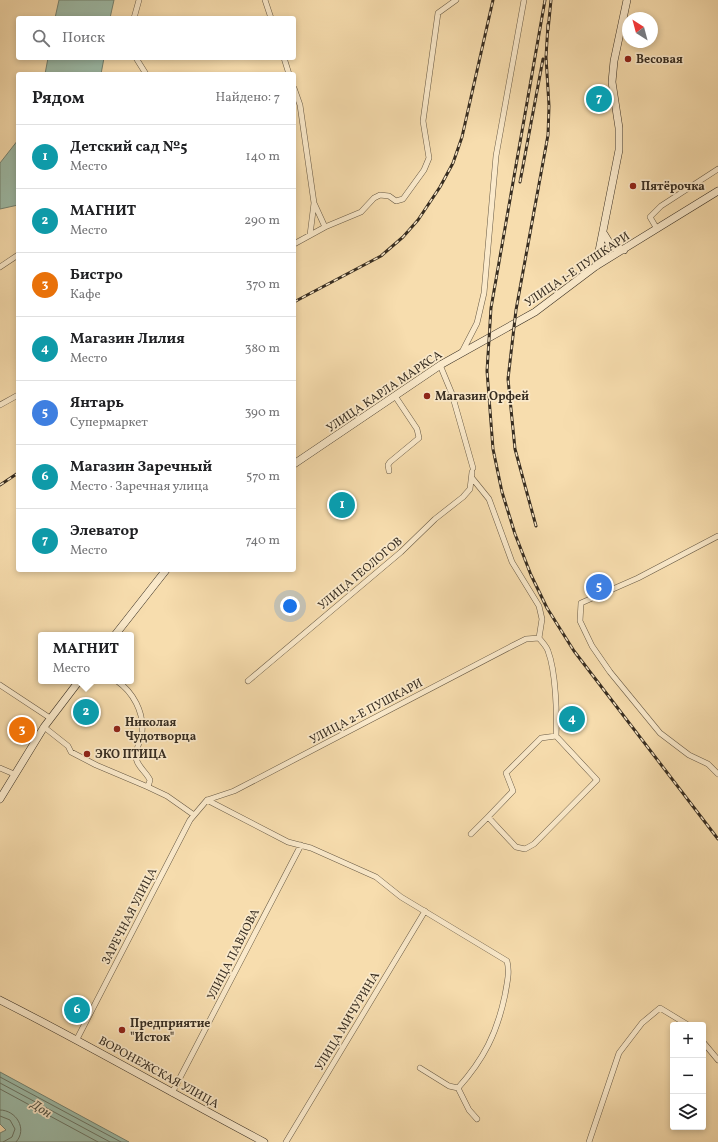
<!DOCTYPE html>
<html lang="ru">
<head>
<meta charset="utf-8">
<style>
	body { margin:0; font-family:Vollkorn,serif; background:#f6f6f6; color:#202124 }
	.controls { position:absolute; right:12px; bottom:12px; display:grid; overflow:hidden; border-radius:4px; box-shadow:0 2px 6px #0003 }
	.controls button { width:36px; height:36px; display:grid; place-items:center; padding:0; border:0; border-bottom:1px solid #e0e0e0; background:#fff; color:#202124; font:20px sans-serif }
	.compass { position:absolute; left:622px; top:12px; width:36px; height:36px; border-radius:50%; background:#fff; box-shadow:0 2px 6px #0003; rotate:324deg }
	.you { position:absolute; left:290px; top:606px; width:14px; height:14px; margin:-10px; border:3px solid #fff; border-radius:50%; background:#1a73e8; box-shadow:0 0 0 6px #1a73e833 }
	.badge { display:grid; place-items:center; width:26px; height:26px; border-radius:50%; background:#8f2418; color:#fff; font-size:13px; font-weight:700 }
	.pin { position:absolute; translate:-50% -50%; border:2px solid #fff; box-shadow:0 1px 4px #0006 }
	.popup { position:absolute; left:38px; top:632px; width:96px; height:52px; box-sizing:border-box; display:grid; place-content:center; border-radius:4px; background:#fff; filter:drop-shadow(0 1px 3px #0005); font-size:13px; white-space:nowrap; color:#757577 }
	.popup b { font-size:15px; color:#202124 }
	.popup::after { content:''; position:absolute; left:50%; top:100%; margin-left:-8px; border:8px solid transparent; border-top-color:#fff }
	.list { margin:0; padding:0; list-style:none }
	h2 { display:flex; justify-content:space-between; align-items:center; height:52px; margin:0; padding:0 16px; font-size:17px }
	h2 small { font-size:13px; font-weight:400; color:#757577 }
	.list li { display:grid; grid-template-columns:26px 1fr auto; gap:12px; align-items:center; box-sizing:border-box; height:64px; padding:0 16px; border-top:1px solid #e0e0e0 }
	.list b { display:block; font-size:15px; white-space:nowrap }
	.list p { margin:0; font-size:13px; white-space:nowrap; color:#757577 }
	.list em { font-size:13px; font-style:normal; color:#757577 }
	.icon { flex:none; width:22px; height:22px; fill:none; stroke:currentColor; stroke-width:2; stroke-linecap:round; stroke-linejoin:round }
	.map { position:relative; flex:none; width:718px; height:1142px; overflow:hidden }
	.search { position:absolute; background:#fff; box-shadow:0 2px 6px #0003; left:16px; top:16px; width:280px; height:44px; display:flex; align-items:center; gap:10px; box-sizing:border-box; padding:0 14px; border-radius:4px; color:#757577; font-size:15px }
	.panel { position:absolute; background:#fff; box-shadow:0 2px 6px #0003; left:16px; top:72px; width:280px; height:500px; border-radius:4px }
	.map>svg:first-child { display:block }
</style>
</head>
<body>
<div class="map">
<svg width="718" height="1142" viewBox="0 0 718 1142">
	<rect width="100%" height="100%" fill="#f7ddae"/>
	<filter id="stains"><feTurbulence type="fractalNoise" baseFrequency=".005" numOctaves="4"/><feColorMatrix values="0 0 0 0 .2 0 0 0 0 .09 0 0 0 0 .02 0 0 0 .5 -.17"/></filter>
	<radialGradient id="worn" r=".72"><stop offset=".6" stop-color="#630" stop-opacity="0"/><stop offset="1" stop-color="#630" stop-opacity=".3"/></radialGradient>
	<path fill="#9dbca9" stroke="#748373" d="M59,0H114L110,18H55Z
		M48,58H104L101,74H45Z
		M18,140V205L0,209V163Z
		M0,1072L129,1142H0V1133L6,1130L0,1124Z"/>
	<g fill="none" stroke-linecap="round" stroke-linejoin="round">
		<path stroke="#6a7465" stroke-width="1" d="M0,1077L121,1142
			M0,1083L110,1142
			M0,1089L98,1142
			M0,1110C16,1110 28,1129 16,1142
			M0,1116L10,1120L15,1129L12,1137L3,1142"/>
		<g stroke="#675944" stroke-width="6">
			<path id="street" d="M265,0L271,18
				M134,18L139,0
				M136,58L146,74
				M284,58L289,74
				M294,88L300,105L314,203
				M657,229L650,217L661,206L718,169
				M310,235L314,203L325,227
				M294,244L325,227L361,212L374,198L380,195L389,196L396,201L403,199L424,170L429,158L423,121L438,13L456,0
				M0,267L18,255
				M462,352L477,323L484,293L496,156L524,0
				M440,365L452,394L473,468
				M0,405L18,395
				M389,471L388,465L390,462L419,438L417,429L395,396
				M472,478L489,499L512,562L539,606L542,619L539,638
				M718,536L638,578L581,603L580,621L592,646L610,672L660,733L689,755L708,764L718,774
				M539,638C542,642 547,647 548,651C556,672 557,714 556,736L597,780L534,844L525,849L516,847L488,817L513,791L506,773L541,738L556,736
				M117,681C133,692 144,712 142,732C141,740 136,748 136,756C135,764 147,773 150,780L148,787L167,796L194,815
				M248,681L401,552L435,519L463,497L470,489L472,472
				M0,685L50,718
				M44,727L68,746L71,752L96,765L148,787
				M0,768L14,774
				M207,800L288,842L311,848L376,877L401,897L507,961C510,972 507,983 505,995C497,1033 484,1059 458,1088L449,1086L420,1068
				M471,834L488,817
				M77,1039L190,820L207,800L234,791L512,646L526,639L539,638
				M703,1042L718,1060
				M458,1088L469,1110L477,1119
				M172,1093L301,845
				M286,1142L425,911
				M589,1142L619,1053L642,1023L660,1008L688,1025"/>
		</g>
		<g stroke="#372d21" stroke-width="8">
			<path id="secondary" d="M604,234L612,247L624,250
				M596,266L619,150V128L612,82L614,61L627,0
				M294,464L442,364L535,312L596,266L718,191
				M115,635L166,570
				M0,799L44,727L79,681
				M0,1000C89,1045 175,1095 264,1142"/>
		</g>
		<use href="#street" stroke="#fae9ca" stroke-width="5"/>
		<use href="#secondary" stroke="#fae9ca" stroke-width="7"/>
		<g stroke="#372d21" stroke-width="3">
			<path id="rail" d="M545,0L491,308L487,371L493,449L502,492L515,534L531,575L547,608L574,651L718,839
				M548,30L551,0
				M520,182L543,59
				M294,302L381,256L403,237L418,220L440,187L453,163L462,137L493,0
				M0,485L18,473
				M536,526L515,449L508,379L516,310L548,135L549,106L546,57L548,24"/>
		</g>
		<use href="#rail" stroke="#fae9ca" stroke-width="1.5" stroke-dasharray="4.5" stroke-linecap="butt"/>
	</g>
	<g fill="#8f2418" stroke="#fae9ca" stroke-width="1.5">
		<circle cx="628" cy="59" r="4"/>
		<circle cx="633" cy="186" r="4"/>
		<circle cx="427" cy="396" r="4"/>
		<circle cx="117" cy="729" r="4"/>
		<circle cx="87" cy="754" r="4"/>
		<circle cx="122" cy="1030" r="4"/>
	</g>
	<g text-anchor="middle" stroke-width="3.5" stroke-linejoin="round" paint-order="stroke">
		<g font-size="12" font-weight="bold" fill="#372d21" stroke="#fae9ca" text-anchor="start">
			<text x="636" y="63">Весовая</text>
			<text x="641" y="190">Пятёрочка</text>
			<text x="435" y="400">Магазин Орфей</text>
			<text x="125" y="726">Николая<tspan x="125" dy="14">Чудотворца</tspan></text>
			<text x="95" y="758">ЭКО ПТИЦА</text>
			<text x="130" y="1027">Предприятие<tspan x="130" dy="14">"Исток"</tspan></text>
		</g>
		<g font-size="12" fill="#372d21" stroke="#fae9ca">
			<text transform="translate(577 269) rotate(-34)" y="4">УЛИЦА 1-Е ПУШКАРИ</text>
			<text transform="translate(384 391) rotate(-34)" y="4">УЛИЦА КАРЛА МАРКСА</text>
			<text transform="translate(360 573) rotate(-40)" y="4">УЛИЦА ГЕОЛОГОВ</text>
			<text transform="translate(366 711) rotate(-28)" y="4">УЛИЦА 2-Е ПУШКАРИ</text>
			<text transform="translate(129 916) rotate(-63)" y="4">ЗАРЕЧНАЯ УЛИЦА</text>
			<text transform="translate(233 954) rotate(-63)" y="4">УЛИЦА ПАВЛОВА</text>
			<text transform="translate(347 1021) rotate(-59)" y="4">УЛИЦА МИЧУРИНА</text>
			<text transform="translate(159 1072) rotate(29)" y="4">ВОРОНЕЖСКАЯ УЛИЦА</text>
		</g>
		<g font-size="13" font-style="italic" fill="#505143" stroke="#fae9ca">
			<text transform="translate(42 1108) rotate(34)" y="5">Дон</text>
		</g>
	</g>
	<rect width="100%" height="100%" filter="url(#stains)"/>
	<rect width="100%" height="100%" fill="url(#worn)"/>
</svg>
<div class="controls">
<button>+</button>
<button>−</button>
<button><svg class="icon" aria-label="layers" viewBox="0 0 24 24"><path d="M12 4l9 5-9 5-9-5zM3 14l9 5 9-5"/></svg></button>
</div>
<svg class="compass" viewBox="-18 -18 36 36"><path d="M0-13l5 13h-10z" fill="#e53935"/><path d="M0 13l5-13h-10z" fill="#757577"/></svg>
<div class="you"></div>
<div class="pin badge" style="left:342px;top:505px;background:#0f9aa8">1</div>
<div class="pin badge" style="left:86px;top:712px;background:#0f9aa8">2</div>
<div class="popup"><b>МАГНИТ</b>Место</div>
<div class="pin badge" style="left:22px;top:730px;background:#e8710a">3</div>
<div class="pin badge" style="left:572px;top:719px;background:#0f9aa8">4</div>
<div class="pin badge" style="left:599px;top:587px;background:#3f7fe0">5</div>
<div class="pin badge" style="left:77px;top:1010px;background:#0f9aa8">6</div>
<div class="pin badge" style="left:599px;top:99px;background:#0f9aa8">7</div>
<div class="search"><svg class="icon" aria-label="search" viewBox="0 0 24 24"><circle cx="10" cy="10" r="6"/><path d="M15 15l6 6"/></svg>Поиск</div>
<section class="panel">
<h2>Рядом<small>Найдено: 7</small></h2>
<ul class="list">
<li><span class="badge" style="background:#0f9aa8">1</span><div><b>Детский сад №5</b><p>Место</p></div><em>140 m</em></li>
<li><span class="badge" style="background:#0f9aa8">2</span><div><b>МАГНИТ</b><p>Место</p></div><em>290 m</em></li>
<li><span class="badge" style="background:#e8710a">3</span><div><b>Бистро</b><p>Кафе</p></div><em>370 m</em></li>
<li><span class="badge" style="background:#0f9aa8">4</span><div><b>Магазин Лилия</b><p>Место</p></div><em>380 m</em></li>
<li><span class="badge" style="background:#3f7fe0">5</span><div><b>Янтарь</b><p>Супермаркет</p></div><em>390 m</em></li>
<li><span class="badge" style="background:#0f9aa8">6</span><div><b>Магазин Заречный</b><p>Место · Заречная улица</p></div><em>570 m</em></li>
<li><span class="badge" style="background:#0f9aa8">7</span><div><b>Элеватор</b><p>Место</p></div><em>740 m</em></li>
</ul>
</section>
</div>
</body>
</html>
